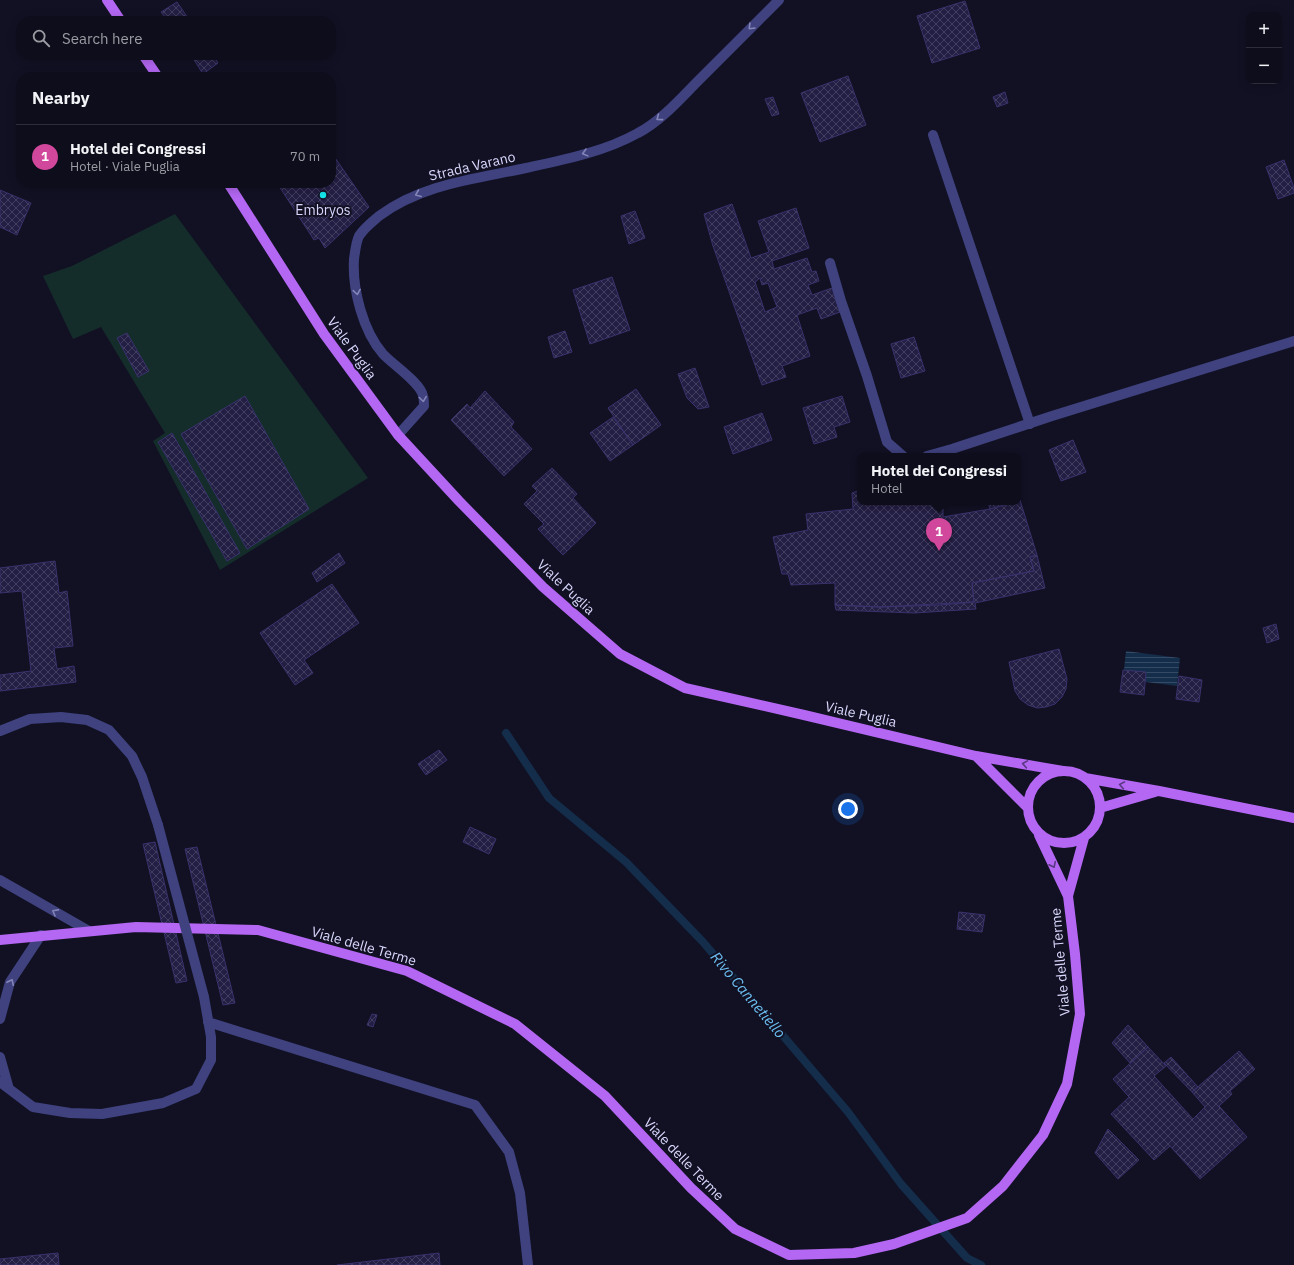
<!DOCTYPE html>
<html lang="en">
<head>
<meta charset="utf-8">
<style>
	body { margin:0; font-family:"IBM Plex Sans",sans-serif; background:#1c1b28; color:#f1f3f6 }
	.controls { position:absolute; right:12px; top:12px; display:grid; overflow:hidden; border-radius:8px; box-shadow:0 2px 10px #0003 }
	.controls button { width:36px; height:36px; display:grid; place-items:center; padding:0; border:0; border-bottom:1px solid #2e2d3a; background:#0e0d1b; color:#f1f3f6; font:20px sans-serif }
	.you { position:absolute; left:848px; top:809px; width:14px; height:14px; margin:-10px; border:3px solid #fff; border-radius:50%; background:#1a73e8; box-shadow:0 0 0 6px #1a73e833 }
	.badge { display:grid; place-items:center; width:26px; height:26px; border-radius:50%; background:#d93025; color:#fff; font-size:13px; font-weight:700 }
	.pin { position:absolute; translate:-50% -33px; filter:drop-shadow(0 1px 2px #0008) }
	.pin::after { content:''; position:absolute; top:21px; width:14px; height:12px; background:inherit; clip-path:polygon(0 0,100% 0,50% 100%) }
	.popup { position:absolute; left:857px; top:453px; width:164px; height:52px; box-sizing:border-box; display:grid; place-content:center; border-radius:8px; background:#0e0d1b; filter:drop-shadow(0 1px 3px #0005); font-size:13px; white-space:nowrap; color:#9b9ca3 }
	.popup b { font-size:15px; color:#f1f3f6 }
	.popup::after { content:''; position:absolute; left:50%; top:100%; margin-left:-8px; border:8px solid transparent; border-top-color:#0e0d1b }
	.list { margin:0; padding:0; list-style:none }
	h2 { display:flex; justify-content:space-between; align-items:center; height:52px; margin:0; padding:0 16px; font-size:17px }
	h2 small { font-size:13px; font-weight:400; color:#9b9ca3 }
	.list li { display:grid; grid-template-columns:26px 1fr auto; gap:12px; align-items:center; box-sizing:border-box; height:64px; padding:0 16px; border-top:1px solid #2e2d3a }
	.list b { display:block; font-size:15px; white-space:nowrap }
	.list p { margin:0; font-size:13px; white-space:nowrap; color:#9b9ca3 }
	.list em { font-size:13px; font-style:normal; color:#9b9ca3 }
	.icon { flex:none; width:22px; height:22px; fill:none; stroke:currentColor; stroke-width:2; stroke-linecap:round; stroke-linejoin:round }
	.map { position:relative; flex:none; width:1294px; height:1265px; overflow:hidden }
	.search { position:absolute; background:#0e0d1b; box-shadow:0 2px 10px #0003; left:16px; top:16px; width:320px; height:44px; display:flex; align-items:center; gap:10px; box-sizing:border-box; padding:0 14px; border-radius:16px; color:#9b9ca3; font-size:15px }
	.panel { position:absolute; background:#0e0d1b; box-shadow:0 2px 10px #0003; left:16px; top:72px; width:320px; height:116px; border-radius:16px }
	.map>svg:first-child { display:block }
</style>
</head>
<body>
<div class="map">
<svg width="1294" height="1265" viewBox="0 0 1294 1265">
	<defs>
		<pattern id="water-rules" width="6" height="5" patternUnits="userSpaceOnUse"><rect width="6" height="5" fill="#142d4a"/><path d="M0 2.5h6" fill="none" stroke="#354b65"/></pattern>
		<pattern id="building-cross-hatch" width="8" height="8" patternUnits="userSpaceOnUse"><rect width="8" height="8" fill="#231e43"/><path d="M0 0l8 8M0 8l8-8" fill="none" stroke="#423e5f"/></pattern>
	</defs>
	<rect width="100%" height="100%" fill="#121124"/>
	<path fill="#142d2a" d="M175,214L368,478L220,570L153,441L165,433L101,327L73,339L43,276L72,266Z"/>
	<path fill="url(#water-rules)" d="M1126,651L1180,658L1177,686L1123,679Z"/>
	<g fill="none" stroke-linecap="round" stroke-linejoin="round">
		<path stroke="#142d4a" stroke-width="8" d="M506,733L549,798L626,862L703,942L848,1112L901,1184L967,1258L981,1265"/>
	</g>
	<path fill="url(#building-cross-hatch)" stroke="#39326d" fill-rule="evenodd" d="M965,1L980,48L932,63L917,16Z
		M177,2L190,21H168L161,12Z
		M191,55H213L218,63L203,74Z
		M848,76L866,125L820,142L801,93Z
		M1005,92L1008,103L997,107L993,97Z
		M773,97L779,114L772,116L765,99Z
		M331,152L369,207L325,248L319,238L314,240L277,183H331Z
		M1284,160L1294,188V193L1278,199L1266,167Z
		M0,190L31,203L17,235L0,227Z
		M732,204L751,258L769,252L758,221L796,208L809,248L772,261L774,269L807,258L812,272L816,271L819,281L808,285L812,295L832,288L840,312L821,319L817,308L797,315L810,356L782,366L786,377L762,385L713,246L704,214ZM760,278L762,285L768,283L777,307L765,312L755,282Z
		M635,211L645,238L629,244L621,216Z
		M612,277L630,330L590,344L573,290Z
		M565,331L572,352L554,358L548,337Z
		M127,333L149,371L138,377L117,338Z
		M914,337L925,371L901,378L891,344Z
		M695,368L709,407L698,409L687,398L678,374Z
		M636,389L661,425L633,445L608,408Z
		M485,391L514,422L511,427L532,449L504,476L451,420L467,404L470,408Z
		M245,396L309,509L247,549L181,434Z
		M842,396L850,422L834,427L837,437L814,444L803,408Z
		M762,413L772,440L733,454L724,427Z
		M613,417L633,445L610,461L590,433Z
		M172,433L240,553L227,561L158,442Z
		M1073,440L1086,472L1061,481L1049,450Z
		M552,468L577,494L573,498L596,523L563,555L538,529L544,524L524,504L537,491L532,486Z
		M860,490V502H943V517L990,509L1018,502L1020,500L1037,555L1030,557L1034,571L972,583L974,602L939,605L880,607L835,605V583L791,585L788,574H782L773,537L808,530L806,514L853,509L852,493Z
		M988,502H1014L990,509Z
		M339,553L345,563L317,582L312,573Z
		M1037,555L1045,588L975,603L976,609L914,613L836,610L835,605L880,607L974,602L972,583L1034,571L1030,557Z
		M55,561L59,593L67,591L73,646L54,648L57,669L74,666L76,682L0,691V675L31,671L22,591L0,593V568Z
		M332,584L359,623L304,660L313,673L295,685L260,633Z
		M1276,624L1279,639L1267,643L1263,628Z
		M1059,649L1067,679L1066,689L1062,697L1055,704L1046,707L1037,708L1028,705L1020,699L1015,691L1009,662Z
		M1123,670L1146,672L1144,695L1120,692Z
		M1179,676L1202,680L1199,702L1176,699Z
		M439,750L447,760L426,775L418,764Z
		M470,827L496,839L489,854L463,842Z
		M155,842L187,981L176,983L143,844Z
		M197,847L235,1003L223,1005L185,849Z
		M959,912L985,915L982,932L957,929Z
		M372,1014L377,1015L373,1027L367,1025Z
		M1128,1025L1148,1047L1130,1063L1112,1043Z
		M1148,1047L1166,1066L1154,1076L1193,1119L1205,1107L1192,1092L1239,1051L1255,1069L1230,1091L1232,1094L1219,1106L1247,1137L1200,1179L1170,1146L1154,1160L1111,1114L1129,1097L1113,1079Z
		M1171,1057L1198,1087L1192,1092L1164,1063Z
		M1108,1129L1139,1160L1118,1179L1095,1153Z
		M58,1253L59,1265H0V1259Z
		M439,1253L440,1265H337Z"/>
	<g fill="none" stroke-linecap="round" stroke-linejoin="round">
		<path stroke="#3f427f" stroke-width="10" d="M933,135L1030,424
			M830,263L841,301L867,376L887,442L903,456
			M398,435L424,406C424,403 424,399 423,396C421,383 392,364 383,354C363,331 352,289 354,259C355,252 356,242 359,236C364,228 372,222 379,216C422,184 475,179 526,168C563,160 604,152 638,133C661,121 680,99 698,81C725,54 752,27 779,0
			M927,456L952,449L1052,416L1294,341
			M0,731L30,719L61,717L87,720L109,730L132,756L142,777L158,825
			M0,880L89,931
			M0,1019L10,982L41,935
			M208,1022L475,1105L509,1152L520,1193L528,1265
			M0,1057L9,1089
			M0,1082L33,1107L70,1113L102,1114L163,1103L196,1089L211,1060V1037L204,997"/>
		<path stroke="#b367f2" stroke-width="10" d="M107,0L121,21
			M143,55L158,77
			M228,183L324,334L398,435L459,501L543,587L620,654L685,688L804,715L976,756L1063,771
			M976,756L1027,807
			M1028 807a36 36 0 1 1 72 0a36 36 0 1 1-72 0Z
			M1085,778L1159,791L1294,818
			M1100,808L1155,792
			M1039,835L1068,896
			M0,940L136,927L258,930L407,971L515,1024L605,1096L691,1188L735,1229L789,1255L854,1253L894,1244L967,1218L1003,1186L1043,1135L1067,1084L1080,1014L1075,954L1068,896L1084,838"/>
		<path stroke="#3f427f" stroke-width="10" d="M158,825L204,997"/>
	</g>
	<defs><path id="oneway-chevron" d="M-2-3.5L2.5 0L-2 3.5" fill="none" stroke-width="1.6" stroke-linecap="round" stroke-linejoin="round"/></defs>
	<g stroke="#8485b7">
		<use href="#oneway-chevron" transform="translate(751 27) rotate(135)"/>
		<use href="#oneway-chevron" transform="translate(659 118) rotate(143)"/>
		<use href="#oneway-chevron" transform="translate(585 153) rotate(165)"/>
		<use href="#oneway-chevron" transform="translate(418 194) rotate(158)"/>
		<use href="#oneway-chevron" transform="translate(357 292) rotate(81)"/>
		<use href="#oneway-chevron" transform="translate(423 399) rotate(82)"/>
		<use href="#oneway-chevron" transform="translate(55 912) rotate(-151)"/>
		<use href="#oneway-chevron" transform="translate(11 982) rotate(-65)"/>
	</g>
	<g stroke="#5a3881">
		<use href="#oneway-chevron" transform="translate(1025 764) rotate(-170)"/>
		<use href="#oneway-chevron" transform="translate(1122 785) rotate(-170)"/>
		<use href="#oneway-chevron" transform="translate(1053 865) rotate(64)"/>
	</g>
	<circle fill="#14e6eb" stroke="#121124" stroke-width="1.5" cx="323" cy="195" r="4"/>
	<g text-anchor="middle" stroke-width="4" stroke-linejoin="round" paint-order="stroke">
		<g font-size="14" fill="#d8d7fc" stroke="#121124">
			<text transform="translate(472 166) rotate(-13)" y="5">Strada Varano</text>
			<text transform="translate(352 348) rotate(54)" y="5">Viale Puglia</text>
			<text transform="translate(566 587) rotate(43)" y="5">Viale Puglia</text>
			<text transform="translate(861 714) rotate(13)" y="5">Viale Puglia</text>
			<text transform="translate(364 946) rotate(16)" y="5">Viale delle Terme</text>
			<text transform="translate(1060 962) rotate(-95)" y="5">Viale delle Terme</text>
			<text transform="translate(684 1159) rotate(46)" y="5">Viale delle Terme</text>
		</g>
		<g font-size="14" fill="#d8d7fc" stroke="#121124">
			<text x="323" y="215">Embryos</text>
		</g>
		<g font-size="15" font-style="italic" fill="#6dc0f3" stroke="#121124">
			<text transform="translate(748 995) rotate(50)" y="5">Rivo Cannetiello</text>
		</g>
	</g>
</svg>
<div class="controls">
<button>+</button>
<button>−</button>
</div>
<div class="you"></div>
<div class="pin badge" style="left:939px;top:551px;background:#d1479c">1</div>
<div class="popup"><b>Hotel dei Congressi</b>Hotel</div>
<div class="search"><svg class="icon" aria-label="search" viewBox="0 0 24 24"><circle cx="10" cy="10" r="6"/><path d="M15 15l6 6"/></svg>Search here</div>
<section class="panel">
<h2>Nearby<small></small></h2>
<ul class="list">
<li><span class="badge" style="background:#d1479c">1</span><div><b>Hotel dei Congressi</b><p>Hotel · Viale Puglia</p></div><em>70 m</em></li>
</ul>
</section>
</div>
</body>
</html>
